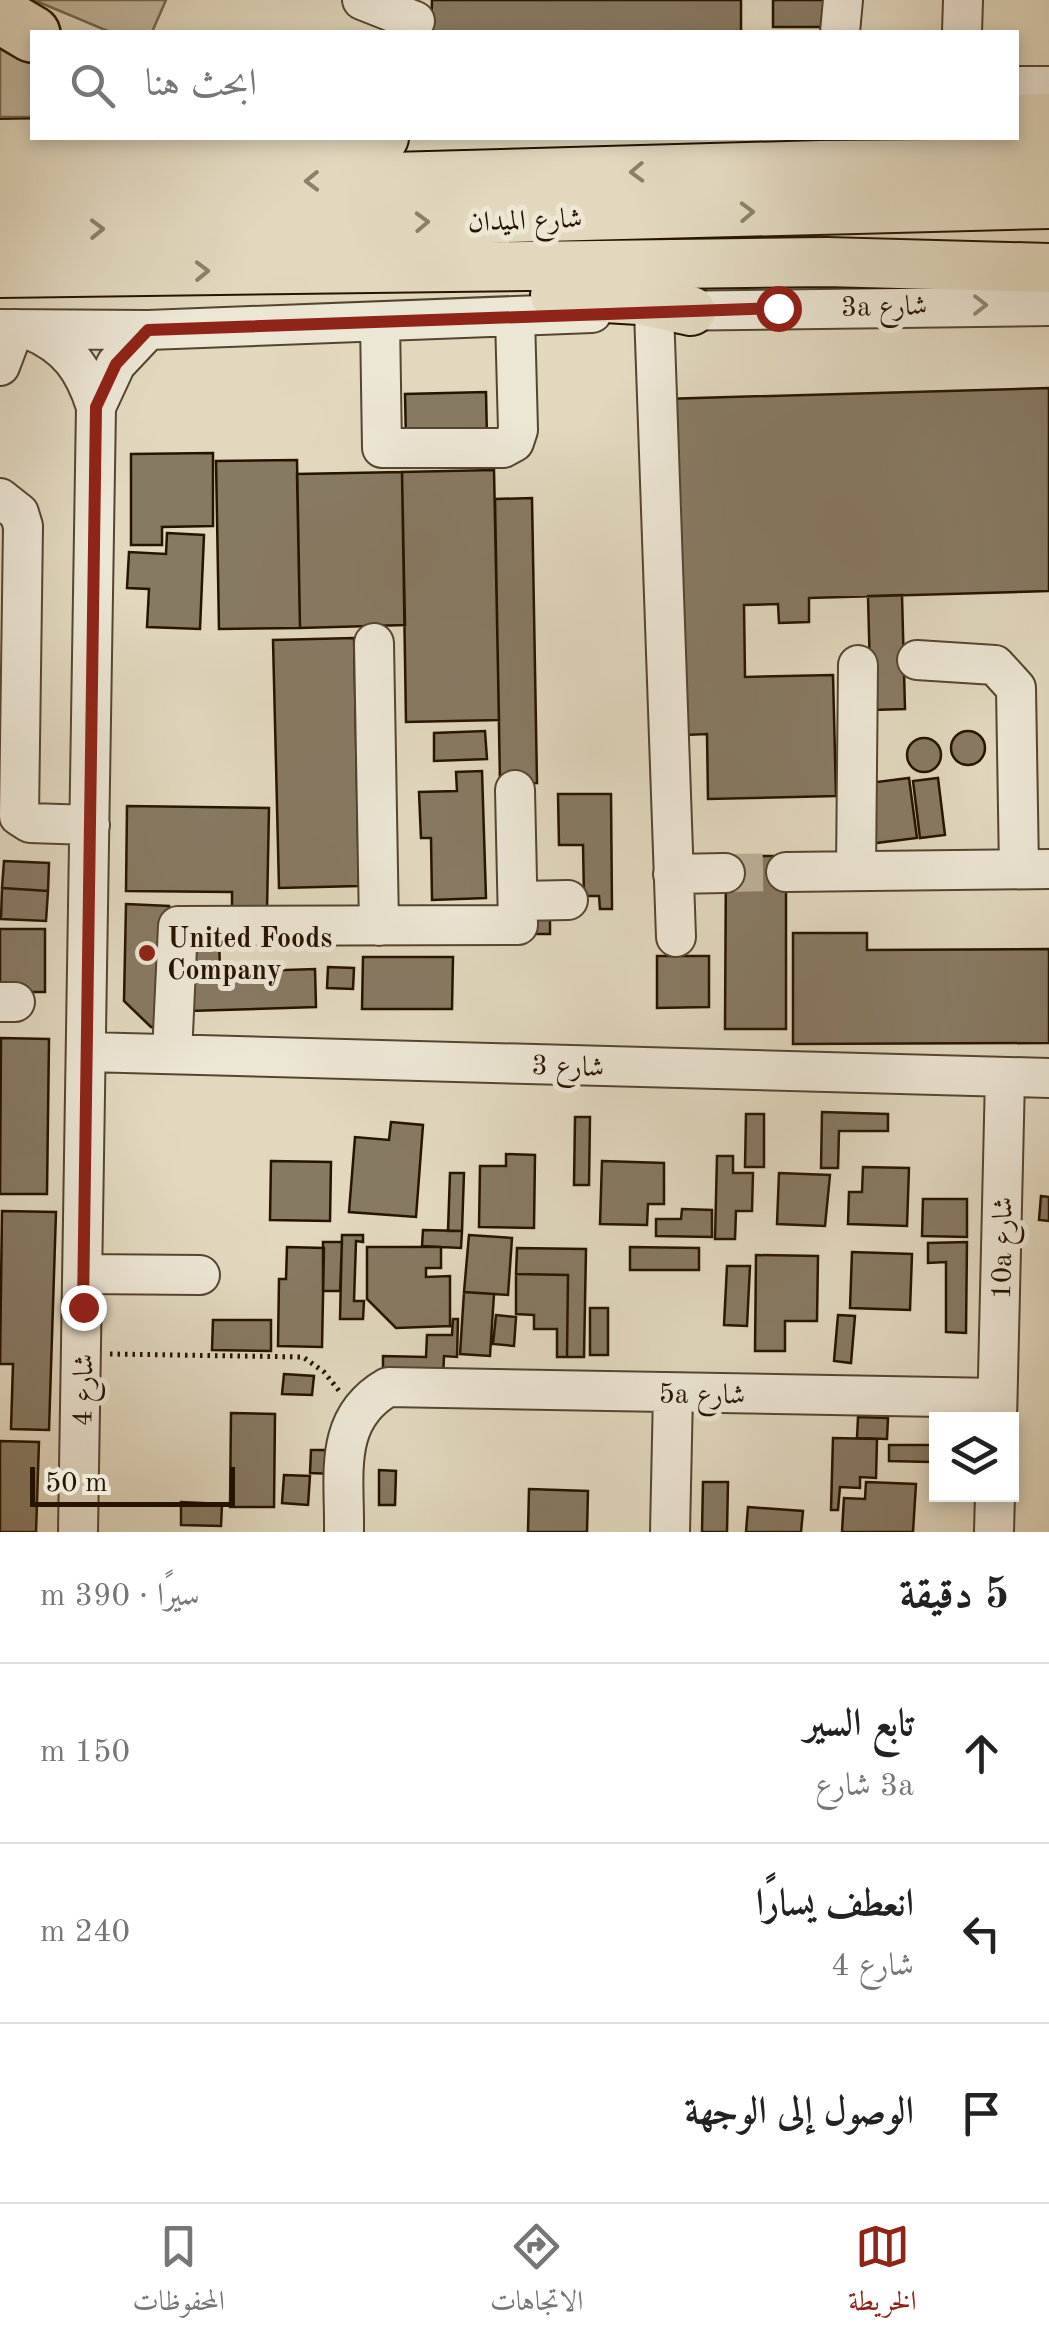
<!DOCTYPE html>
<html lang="ar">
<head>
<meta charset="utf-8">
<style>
	body { margin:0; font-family:"Old Standard TT",Amiri,serif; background:#f2f2f2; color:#222; direction:rtl }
	.controls { position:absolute; right:30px; bottom:30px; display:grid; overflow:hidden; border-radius:0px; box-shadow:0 5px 15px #0003 }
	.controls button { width:90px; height:90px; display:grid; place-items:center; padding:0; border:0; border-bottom:2px solid #e0e0e0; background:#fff; color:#222; font:50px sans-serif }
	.scale { position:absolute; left:30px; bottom:25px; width:205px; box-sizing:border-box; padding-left:10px; border:5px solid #261400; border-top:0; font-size:28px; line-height:35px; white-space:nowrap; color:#261400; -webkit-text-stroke:8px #ece6d5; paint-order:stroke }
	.stop { position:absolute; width:30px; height:30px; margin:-22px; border:8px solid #8f2418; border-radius:50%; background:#fff }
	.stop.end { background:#8f2418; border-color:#fff; box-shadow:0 2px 10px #0008 }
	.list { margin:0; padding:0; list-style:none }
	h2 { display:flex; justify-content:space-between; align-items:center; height:130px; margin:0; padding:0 40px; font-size:42px }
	h2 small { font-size:32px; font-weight:400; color:#767676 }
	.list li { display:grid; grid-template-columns:65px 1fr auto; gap:30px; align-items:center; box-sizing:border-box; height:180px; padding:0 40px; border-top:2px solid #e0e0e0 }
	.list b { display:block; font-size:38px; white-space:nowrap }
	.list p { margin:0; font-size:32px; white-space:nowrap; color:#767676 }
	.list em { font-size:32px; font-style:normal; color:#767676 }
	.icon { flex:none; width:55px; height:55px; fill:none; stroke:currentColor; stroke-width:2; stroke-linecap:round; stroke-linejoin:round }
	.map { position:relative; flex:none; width:1049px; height:1532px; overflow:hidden; direction:ltr }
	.search { position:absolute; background:#fff; box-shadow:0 5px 15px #0003; left:30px; right:30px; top:30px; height:110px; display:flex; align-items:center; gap:25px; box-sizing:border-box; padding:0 35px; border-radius:0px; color:#767676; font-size:38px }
	.sheet { height:670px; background:#fff }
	nav { display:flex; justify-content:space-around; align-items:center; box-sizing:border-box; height:140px; border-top:2px solid #e0e0e0; background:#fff; font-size:28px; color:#767676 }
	nav a { display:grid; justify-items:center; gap:5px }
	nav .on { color:#8f2418 }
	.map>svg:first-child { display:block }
</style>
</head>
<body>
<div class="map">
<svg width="1049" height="1532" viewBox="0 0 1049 1532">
	<rect width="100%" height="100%" fill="#e1d8be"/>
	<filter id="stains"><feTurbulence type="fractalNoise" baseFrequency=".002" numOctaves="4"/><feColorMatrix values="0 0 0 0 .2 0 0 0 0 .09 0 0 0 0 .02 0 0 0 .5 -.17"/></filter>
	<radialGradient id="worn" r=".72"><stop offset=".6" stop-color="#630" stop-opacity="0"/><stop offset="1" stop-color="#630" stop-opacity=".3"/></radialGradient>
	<path fill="#c1b79e" stroke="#74664f" stroke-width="2.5" d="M34,0H166L152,32H110Z
		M0,34L32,51V117H0Z"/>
	<path fill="#877a63" stroke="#261400" stroke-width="2.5" d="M432,0H741V32H431Z
		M773,0H828V27H773Z
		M1049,388V591L809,598V622L779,623L778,604L744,605L745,677L833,675L836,796L708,799L707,734L685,735L663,399Z
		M486,392L487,439L406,441L405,394Z
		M213,453V526L162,527V545H131V454Z
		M297,460L300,628L219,629L216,461Z
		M494,470L499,720L406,722L402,472Z
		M402,472L405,625L300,628L297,474Z
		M532,498L537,783L500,784L495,499Z
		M167,533L204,535L200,629L147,627L149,589L127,588L129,552L166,554Z
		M902,595L905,709L871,710L868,596Z
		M354,638L359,886L279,888L273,640Z
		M485,731L487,759L434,761V733Z
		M951 748a17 17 0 1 1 34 0a17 17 0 1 1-34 0Z
		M907 755a17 17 0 1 1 34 0a17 17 0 1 1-34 0Z
		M482,771L486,898L432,900L431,838H421L419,792L457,791L456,772Z
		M909,778L917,838L876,843L869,783Z
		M938,778L945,835L920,838L913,781Z
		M558,794H611L612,909H600L599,896H584L583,845H559Z
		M127,806L269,808L267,911H232V892L126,891Z
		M726,856H786V1029H725Z
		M4,861L49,863L48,891L2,888Z
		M2,888L48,891L46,921L1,919Z
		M126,904L169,906L170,1030L151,1027L124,1001Z
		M533,911L550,912V934H533Z
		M0,929H45V992H0Z
		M793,933H867V950L1049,949V1043L793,1044Z
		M219,935L220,972L315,969L316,1007L189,1011L187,936Z
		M657,956H709V1007L657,1008Z
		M363,957H453L452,1009H362Z
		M328,967L354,968L353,989L327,988Z
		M1,1038L49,1039L47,1194H0Z
		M822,1112L888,1114V1131H839L838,1168H821Z
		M746,1114H764V1167H745Z
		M575,1117H590L589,1185H574Z
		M391,1122L423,1125L416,1217L349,1212L355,1137L389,1140Z
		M506,1154L535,1155L534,1228L479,1227L480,1166H506Z
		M717,1156H733V1173H753L752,1211H736L735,1239H715Z
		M271,1161L331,1162L330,1221L270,1220Z
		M602,1161L664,1163V1204H648L647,1225L600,1224Z
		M863,1167L909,1168L907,1226L848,1224L849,1192H862Z
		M450,1173H464L462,1231H448Z
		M779,1173L830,1175L825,1226L777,1224Z
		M1041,1196L1049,1197V1221L1039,1220Z
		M923,1199H967V1237L922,1236Z
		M682,1209L712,1210V1237L656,1236V1219H681Z
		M2,1211L56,1212L49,1430L11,1429L13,1364H0Z
		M423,1230L462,1231L461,1248L422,1246Z
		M342,1235H363V1242L356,1241L354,1301H364L363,1319H340Z
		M469,1235L512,1238L508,1295L464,1292Z
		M323,1242H342L340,1291H323Z
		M967,1242L966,1333L946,1332V1262L928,1263V1243Z
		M287,1247L324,1248L322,1347L278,1346L279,1279H286Z
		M367,1247H441V1268H426V1277L450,1276V1326L396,1328L367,1299Z
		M630,1247L699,1248V1270H630Z
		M517,1248L586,1249L584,1357H567L568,1275L516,1274Z
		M852,1252L912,1254L910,1310L850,1308Z
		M756,1255L818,1256L817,1321H785V1351H755Z
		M727,1266H750L747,1326L724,1325Z
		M516,1274L568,1275L567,1357H557V1329H534V1315L516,1314Z
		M464,1292L494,1294L490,1356L460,1354Z
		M590,1308H608V1355H590Z
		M496,1315L516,1317L514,1346L493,1344Z
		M838,1315L855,1316L851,1363L834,1361Z
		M453,1319H458L457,1357L444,1356L443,1378L383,1377V1356L426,1357L427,1335H452Z
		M213,1320H271V1351L212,1350Z
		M284,1374L314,1376L312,1395L282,1394Z
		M231,1413L275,1414L274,1507H230Z
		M858,1417L888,1418L887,1439L857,1438Z
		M833,1438L877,1439L876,1478L860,1477V1488L840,1487L838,1510H831Z
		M0,1441L39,1442L36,1532H0Z
		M889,1445H931L930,1462L889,1461Z
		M311,1450H334V1474L310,1473Z
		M379,1470L396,1471L395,1505H379Z
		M284,1475L310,1476L308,1505L282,1503Z
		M703,1482H728L727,1532H702Z
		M866,1482L916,1484L913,1532H842L844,1498L865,1499Z
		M529,1489L588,1491L587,1532H528Z
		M181,1502L222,1504L221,1526L181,1525Z
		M748,1507L803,1511L801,1532H746Z"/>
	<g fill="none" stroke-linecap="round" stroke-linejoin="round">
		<path stroke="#bcb198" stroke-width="38" stroke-dasharray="38 19" stroke-linecap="butt" d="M725,873L786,872"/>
		<g stroke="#554530" stroke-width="42">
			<path id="minor" d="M362,0L415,21
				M840,32L843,0
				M962,32L963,0
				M1016,86H1049
				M654,311L676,937
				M662,311L1049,306
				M380,322L382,448H503L514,442L518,430L515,317
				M0,329L148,330L592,313
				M30,330C68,346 84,369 96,407L78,1532
				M0,366L14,329
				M96,407L116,364L148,330
				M0,498L19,513L23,526L19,816L30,823L90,825
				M374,643L379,926
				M917,660L995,665L1016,688L1019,869
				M856,871L858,665
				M786,872L1049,869
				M673,874L725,873
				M519,901L568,900
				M0,1002H15
				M87,1052L1049,1078
				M172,1054L178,926L518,925L515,790
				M84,1274L200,1275
				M997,1420L1005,1077
				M344,1532C345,1476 332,1419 388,1387L997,1398
				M670,1532L673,1393
				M994,1532L995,1494"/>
		</g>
		<g stroke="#261400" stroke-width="52">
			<path id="major" d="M1016,119L1049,118
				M0,144L384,138
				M0,188L821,165L1049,163
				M0,231L1049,204
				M0,273L827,262L1049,268
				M555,295L639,300L691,311"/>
		</g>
		<g stroke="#261400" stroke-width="60">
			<path id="highway" d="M0,15L32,34
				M372,138H373"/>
		</g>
		<path stroke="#261400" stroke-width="5" stroke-dasharray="2.5 5" stroke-linecap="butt" d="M110,1354L303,1357L324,1372L340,1392"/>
		<use href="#minor" stroke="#ece6d5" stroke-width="38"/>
		<use href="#major" stroke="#e1d8be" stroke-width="48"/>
		<use href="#highway" stroke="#e1d8be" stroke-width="55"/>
	</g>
	<defs><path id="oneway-chevron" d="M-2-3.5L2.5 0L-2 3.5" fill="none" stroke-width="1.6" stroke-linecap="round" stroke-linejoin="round" transform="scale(2.5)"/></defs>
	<g stroke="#8d8068">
		<use href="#oneway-chevron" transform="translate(637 172) rotate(178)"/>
		<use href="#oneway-chevron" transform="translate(312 181) rotate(179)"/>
		<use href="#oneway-chevron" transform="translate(747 212) rotate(-2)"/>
		<use href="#oneway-chevron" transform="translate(422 222) rotate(-2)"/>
		<use href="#oneway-chevron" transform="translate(97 229) rotate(-1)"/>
		<use href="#oneway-chevron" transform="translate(202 271) rotate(-1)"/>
	</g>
	<use stroke="#938875" href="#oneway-chevron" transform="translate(980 305)"/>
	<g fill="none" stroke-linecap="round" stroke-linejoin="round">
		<path stroke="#8f2418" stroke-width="12" d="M83,1307L96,407L116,364L148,330L778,308"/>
	</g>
	<circle fill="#8f2418" stroke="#ece6d5" stroke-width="4" cx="147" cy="953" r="10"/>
	<g text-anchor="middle" stroke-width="10" stroke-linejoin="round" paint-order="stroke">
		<g font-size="28" fill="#261400" stroke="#ece6d5">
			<text transform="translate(525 219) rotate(-2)" y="10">شارع الميدان</text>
			<text transform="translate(884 305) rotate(-1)" y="10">3a شارع</text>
			<text transform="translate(568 1065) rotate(2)" y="10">شارع 3</text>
			<text transform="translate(1001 1248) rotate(-89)" y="10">10a شارع</text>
			<text transform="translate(82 1390) rotate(-89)" y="10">شارع 4</text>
			<text transform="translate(702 1393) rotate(1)" y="10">5a شارع</text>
		</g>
		<g font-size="28" font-weight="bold" fill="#261400" stroke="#ece6d5" text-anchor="start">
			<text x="167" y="947">United Foods<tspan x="167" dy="32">Company</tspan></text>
		</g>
	</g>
	<rect width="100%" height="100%" filter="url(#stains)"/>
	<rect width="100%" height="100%" fill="url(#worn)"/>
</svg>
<div class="controls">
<button><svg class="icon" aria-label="layers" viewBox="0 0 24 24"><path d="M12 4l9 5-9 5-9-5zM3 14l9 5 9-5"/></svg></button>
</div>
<div class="scale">50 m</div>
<div class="stop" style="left:778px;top:308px"></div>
<div class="stop end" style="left:83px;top:1307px"></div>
<div class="search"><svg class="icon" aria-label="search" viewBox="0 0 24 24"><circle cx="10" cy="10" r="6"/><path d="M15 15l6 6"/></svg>ابحث هنا</div>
</div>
<section class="sheet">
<h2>5 دقيقة<small>سيرًا · 390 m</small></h2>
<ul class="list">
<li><svg class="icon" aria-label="ahead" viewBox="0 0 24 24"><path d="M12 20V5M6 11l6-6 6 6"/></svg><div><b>تابع السير</b><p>3a شارع</p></div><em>150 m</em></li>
<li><svg class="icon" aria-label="left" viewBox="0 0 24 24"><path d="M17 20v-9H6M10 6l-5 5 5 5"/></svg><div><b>انعطف يسارًا</b><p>شارع 4</p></div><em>240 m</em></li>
<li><svg class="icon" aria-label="arrive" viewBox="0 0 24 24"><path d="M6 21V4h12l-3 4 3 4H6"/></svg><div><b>الوصول إلى الوجهة</b></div></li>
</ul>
</section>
<nav>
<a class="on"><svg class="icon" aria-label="map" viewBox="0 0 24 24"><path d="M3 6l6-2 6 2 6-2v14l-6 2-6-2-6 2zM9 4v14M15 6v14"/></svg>الخريطة</a>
<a><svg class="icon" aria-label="directions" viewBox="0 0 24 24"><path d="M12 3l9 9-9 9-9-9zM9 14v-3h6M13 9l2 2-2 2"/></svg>الاتجاهات</a>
<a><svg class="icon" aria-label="saved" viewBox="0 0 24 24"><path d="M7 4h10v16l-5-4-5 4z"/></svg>المحفوظات</a>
</nav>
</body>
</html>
